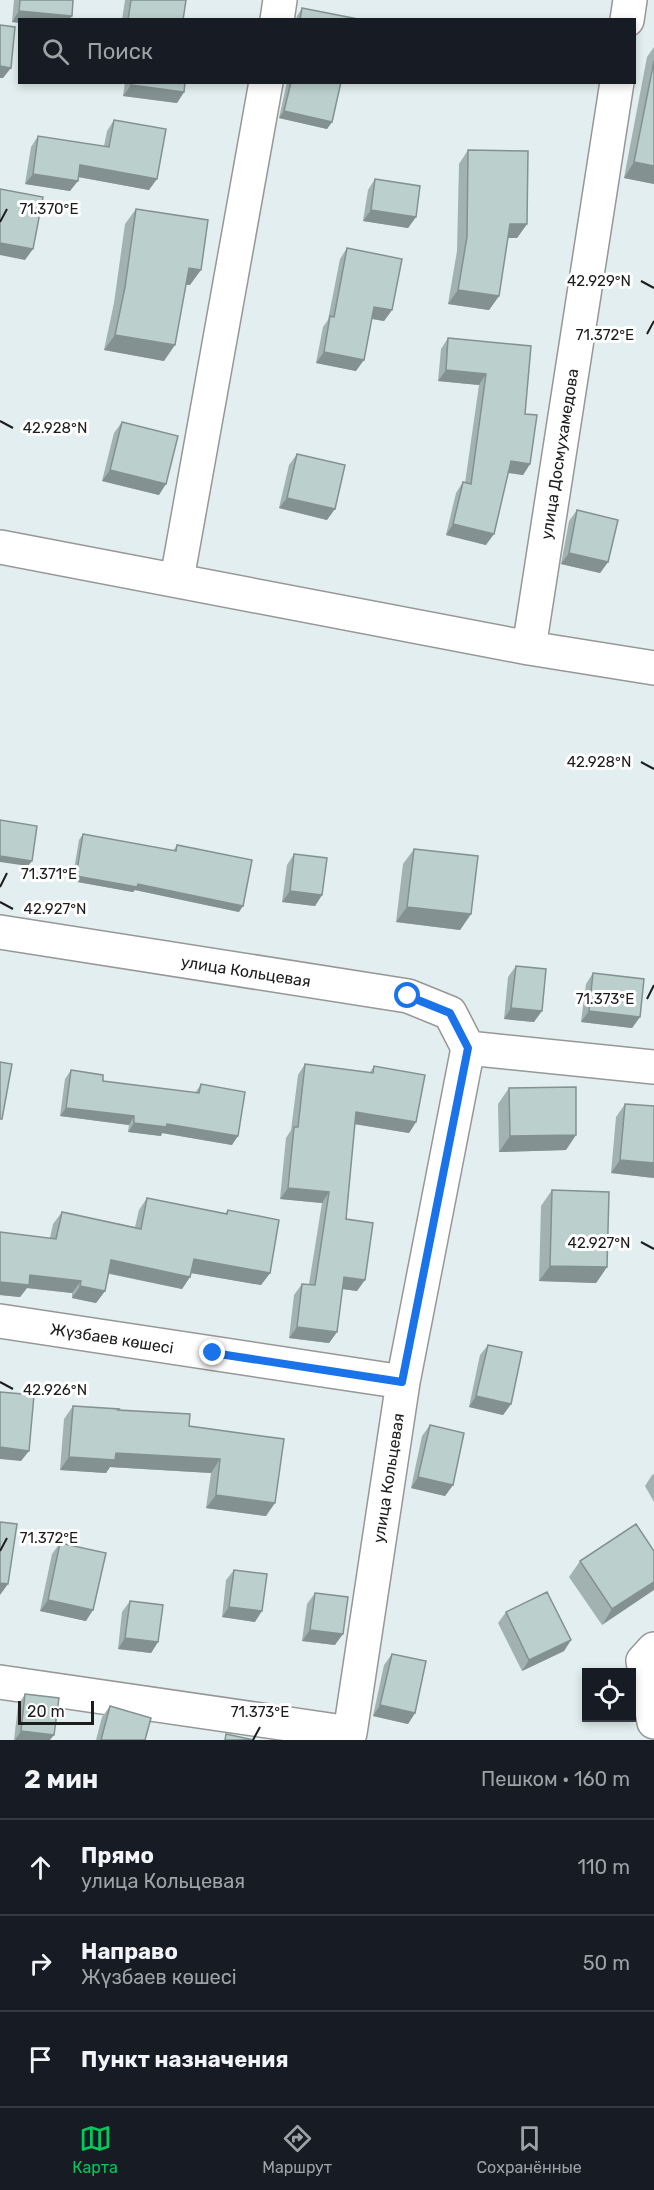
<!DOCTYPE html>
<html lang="ru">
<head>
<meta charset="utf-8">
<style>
	body { margin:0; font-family:Rubik,sans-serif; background:#20242c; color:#f1f3f6 }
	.controls { position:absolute; right:18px; bottom:18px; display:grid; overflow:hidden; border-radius:0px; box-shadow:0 3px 9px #0003 }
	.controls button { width:54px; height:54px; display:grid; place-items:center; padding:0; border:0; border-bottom:2px solid #363941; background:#171b24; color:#f1f3f6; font:30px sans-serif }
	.scale { position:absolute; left:18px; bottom:15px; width:76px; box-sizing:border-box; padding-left:6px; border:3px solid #1d1d1d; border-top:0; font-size:16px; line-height:21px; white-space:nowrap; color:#1d1d1d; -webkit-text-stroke:4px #fff; paint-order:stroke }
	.stop { position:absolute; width:18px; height:18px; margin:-14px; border:4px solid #1a73e8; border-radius:50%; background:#fff }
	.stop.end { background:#1a73e8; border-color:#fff; box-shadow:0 2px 6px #0008 }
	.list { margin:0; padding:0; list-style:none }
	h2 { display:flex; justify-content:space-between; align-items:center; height:78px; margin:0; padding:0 24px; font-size:26px }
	h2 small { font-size:20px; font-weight:400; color:#9ea1a6 }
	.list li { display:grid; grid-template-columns:39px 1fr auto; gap:18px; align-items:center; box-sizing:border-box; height:96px; padding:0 24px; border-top:2px solid #363941 }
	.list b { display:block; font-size:22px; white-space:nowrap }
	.list p { margin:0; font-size:20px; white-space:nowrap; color:#9ea1a6 }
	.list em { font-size:20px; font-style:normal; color:#9ea1a6 }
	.icon { flex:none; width:33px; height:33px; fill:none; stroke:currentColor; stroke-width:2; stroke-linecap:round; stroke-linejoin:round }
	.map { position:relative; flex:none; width:654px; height:1740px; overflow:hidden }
	.search { position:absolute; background:#171b24; box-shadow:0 3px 9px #0003; left:18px; right:18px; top:18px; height:66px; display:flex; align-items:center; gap:15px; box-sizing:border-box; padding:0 21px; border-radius:0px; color:#9ea1a6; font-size:22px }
	.sheet { height:366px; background:#171b24 }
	nav { display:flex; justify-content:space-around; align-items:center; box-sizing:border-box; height:84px; border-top:2px solid #363941; background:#171b24; font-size:16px; color:#9ea1a6 }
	nav a { display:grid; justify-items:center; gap:3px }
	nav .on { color:#00ca5c }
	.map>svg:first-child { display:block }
</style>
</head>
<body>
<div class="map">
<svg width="654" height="1740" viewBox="0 0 654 1740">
	<rect width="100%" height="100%" fill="#e2eeef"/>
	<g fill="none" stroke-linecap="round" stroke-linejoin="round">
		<g stroke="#979797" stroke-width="36">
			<path id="minor" d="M277,20L280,0
				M627,20L630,0
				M0,547L529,648L654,668
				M177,579L266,82
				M529,648L617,82
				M0,932L408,996L450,1013L468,1048
				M0,1321L403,1382
				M654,1649L643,1661L654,1722
				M0,1682L350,1733L403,1382L468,1048L654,1067"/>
		</g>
		<use href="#minor" stroke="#fff" stroke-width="33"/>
	</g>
	<path fill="#a1b2b0" d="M14,0H73L72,16L69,20H20V23L12,22Z
		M125,0H186L183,20H122Z
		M302,8L363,20H296L297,16Z
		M654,47V184L624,178L647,57Z
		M125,82H185L184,92L177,103L123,96Z
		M287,82H341L332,122L327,129L279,118Z
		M114,120L149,190L78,177L70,191L25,184L31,147L38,136L104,146L107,131Z
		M468,150L527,224L517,238H508L499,296L489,310L448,304L457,251L459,164Z
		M375,179L416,217L408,228L363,221L368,190Z
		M136,209L190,285H186L164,361L104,350L114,303L125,224Z
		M347,248L392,310L384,321L372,319L356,371L316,363L323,327L328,320L340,259Z
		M448,338L525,414L530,464L523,475L508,473L486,545L446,535L456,493L463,482L465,483L479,385L438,381L441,349Z
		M122,422L159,495L102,481L114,433Z
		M297,454L327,520L279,508L289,465Z
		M577,510L608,562L600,573L561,564L569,521Z
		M83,834L173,851L177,845L239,912L135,890L133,892L72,881L79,840Z
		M414,849L471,914L460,930L396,922L403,864Z
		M294,854L322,895L315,906L282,902L287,865Z
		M516,966L534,1022L504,1019L508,977Z
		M593,973L640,1017L632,1028L581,1022L586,984Z
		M305,1064L370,1072L374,1066L416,1122L409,1133L355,1124L346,1219L357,1291L342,1289L337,1332L329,1343L289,1338L294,1295L302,1284H309L322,1203L280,1199L286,1138L291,1130L298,1075Z
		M71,1070L103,1081L195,1093L201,1084L232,1145L162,1133L161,1136L128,1132L129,1125L60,1116L65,1079Z
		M509,1088L566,1150L499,1152L498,1104Z
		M625,1104L654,1178L611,1173L616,1117Z
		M552,1190L607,1267L596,1283L539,1281L541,1206Z
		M147,1198L225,1214L228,1210L270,1273L261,1285L191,1273L190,1277L182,1289L109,1274L105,1291L96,1303L72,1298V1293L27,1288L20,1297L0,1295V1232L50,1238L53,1224L62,1212L135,1227L139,1210Z
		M488,1345L511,1404L503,1415L469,1407L480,1355Z
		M73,1406L118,1410L189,1426L284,1439L266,1516L206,1508L211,1473L110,1467L106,1473L60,1470L64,1419Z
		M430,1425L453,1485L445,1496L411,1488L422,1436Z
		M654,1474V1502L645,1486L652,1475Z
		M60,1543L86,1621L40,1611L52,1554Z
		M654,1551L602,1625L569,1577L580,1561Z
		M234,1570L255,1622L222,1617L226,1580Z
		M315,1593L335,1645L302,1641L307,1604Z
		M130,1601L158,1642L151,1653L118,1649L122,1612Z
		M506,1612L571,1640L564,1651L522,1671L498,1623Z
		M392,1654L415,1713L408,1724L373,1716L384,1665Z
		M25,1694L50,1740H14L18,1705Z
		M110,1706L145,1740H96L102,1717Z"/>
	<path fill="#839190" d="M19,11L72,16L69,20H20V23L12,22Z
		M0,66L11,68L3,78H0Z
		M131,85L184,92L177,103L123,96Z
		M284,111L332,122L327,129L279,118Z
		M634,162L654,166V184L624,178Z
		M80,165L157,179L149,190L73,176Z
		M33,174L78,181L70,191L25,184Z
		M371,210L416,217L408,228L363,221Z
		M510,224H527L517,238H501Z
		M0,243L33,249L25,260L0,255Z
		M189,268L201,270L190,285L178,284Z
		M458,290L499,296L489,310L448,304Z
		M374,307L392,310L384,321L367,318Z
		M115,335L175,345L164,361L104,350Z
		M324,352L364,360L356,371L316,363Z
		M446,370L486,374L479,385L438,381Z
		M511,461L530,464L523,475L504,472Z
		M110,470L166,484L159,495L102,481Z
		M287,498L335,509L327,520L279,508Z
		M453,524L494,534L486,545L446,535Z
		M569,553L608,562L600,573L561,564Z
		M0,856L32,861L28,866L0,862Z
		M76,876L138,884L243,906L239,912L135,890L133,892L72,881Z
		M290,891L322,895L315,906L282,902Z
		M407,907L471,914L460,930L396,922Z
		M511,1008L542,1011L534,1022L504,1019Z
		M589,1011L640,1017L632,1028L581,1022Z
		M66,1108L134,1116L129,1125L60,1116Z
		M356,1112L416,1122L409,1133L348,1123Z
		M134,1123L167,1124L238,1136L232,1145L162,1133L161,1136L128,1132Z
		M576,1135L566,1150L499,1152L510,1136Z
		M620,1160L654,1163V1178L611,1173Z
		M288,1188L329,1192L322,1203L280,1199Z
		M194,1259L270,1273L261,1285L185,1272Z
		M111,1260L190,1277L182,1289L103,1272Z
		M550,1266L607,1267L596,1283L539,1281Z
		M30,1275L81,1281L72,1293L27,1288L20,1297L0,1295V1282Z
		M344,1277L365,1280L357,1291L336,1288Z
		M80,1286L105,1291L96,1303L72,1298Z
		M297,1327L337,1332L329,1343L289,1338Z
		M476,1396L511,1404L503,1415L469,1407Z
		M0,1447L29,1451L21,1461L0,1459Z
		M116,1453L220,1459L211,1473L110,1467L106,1473L60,1470L69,1457Z
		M418,1477L453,1485L445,1496L411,1488Z
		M216,1495L275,1503L266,1516L206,1508Z
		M654,1582V1590L602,1625L612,1609Z
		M0,1583L8,1584L0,1595Z
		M48,1600L93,1610L86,1621L40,1611Z
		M229,1607L262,1611L255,1622L222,1617Z
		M310,1630L343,1634L335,1645L302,1641Z
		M125,1638L158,1642L151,1653L118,1649Z
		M571,1640L564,1651L522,1671L529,1660Z
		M380,1705L415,1713L408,1724L373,1716Z
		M21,1731L54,1735L50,1740H15Z"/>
	<path fill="#bbcfcd" stroke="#839190" stroke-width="1.5" d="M20,0H73L72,16L19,11Z
		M131,0H186L183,20H128Z
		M302,8L363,20H300Z
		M0,25L15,27L11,68L0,66Z
		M654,61V166L634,162Z
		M131,82H185L184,92L131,85Z
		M291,82H341L332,122L284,111Z
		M114,120L166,129L157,179L80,165L78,181L33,174L38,136L109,147Z
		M468,150L528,151L527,224H510L499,296L458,290L467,237Z
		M375,179L420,186L416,217L371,210Z
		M0,189L43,197L33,249L0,243Z
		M136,209L208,220L201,270L189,268L175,345L115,335L125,287Z
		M347,248L402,259L392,310L374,307L364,360L324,352L330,316L334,317Z
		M448,338L531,346L525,414L537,415L530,464L511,461L494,534L453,524L463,482L471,484L486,374L446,370Z
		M122,422L178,436L166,484L110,470Z
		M297,454L345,465L335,509L287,498Z
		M577,510L618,520L608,562L569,553Z
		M0,820L37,826L32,861L0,856Z
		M83,834L176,851L177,845L252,860L243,906L138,884L137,887L76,876Z
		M414,849L478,856L471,914L407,907Z
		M294,854L327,858L322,895L290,891Z
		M516,966L546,969L542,1011L511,1008Z
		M593,973L644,979L640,1017L589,1011Z
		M0,1062L12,1064L2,1119H0Z
		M305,1064L373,1073L374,1066L425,1075L416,1122L356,1112L346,1219L373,1223L365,1280L344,1277L337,1332L297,1327L302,1284L315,1285L329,1192L288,1188L294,1127H298Z
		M71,1070L103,1075V1081L199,1093L201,1084L245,1092L238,1136L167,1124L166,1127L134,1123V1116L66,1108Z
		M576,1087V1135L510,1136L509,1088Z
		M625,1104L654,1106V1163L620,1160Z
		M552,1190L609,1192L607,1267L550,1266Z
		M147,1198L227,1214L228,1210L279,1220L270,1273L194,1259L190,1277L111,1260L105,1291L80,1286L81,1281L30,1275L29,1285L0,1282V1232L56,1239L62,1212L141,1229Z
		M488,1345L522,1352L511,1404L476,1396Z
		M0,1392L34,1395L29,1451L0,1447Z
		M73,1406L119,1409L118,1410L190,1414L189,1426L284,1439L275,1503L216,1495L220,1459L116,1453L115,1460L69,1457Z
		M430,1425L464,1433L453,1485L418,1477Z
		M0,1522L17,1524L8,1584L0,1583Z
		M636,1524L654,1551V1582L612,1609L580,1561Z
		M60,1543L106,1553L93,1610L48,1600Z
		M234,1570L267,1574L262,1611L229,1607Z
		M547,1592L571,1640L529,1660L506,1612Z
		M315,1593L348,1597L343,1634L310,1630Z
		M130,1601L163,1605L158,1642L125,1638Z
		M392,1654L426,1661L415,1713L380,1705Z
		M25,1694L59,1698L54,1735L21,1731Z
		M110,1706L151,1718L145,1740H101Z
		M226,1734L254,1740H225Z"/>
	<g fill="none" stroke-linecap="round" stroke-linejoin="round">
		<path stroke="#1a73e8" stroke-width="8" d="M213,1353L402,1382L468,1048L450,1013L408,996"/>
	</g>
	<path fill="none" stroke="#1d1d1d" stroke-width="2" d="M0,222L7,209M641,281L654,288M647,334L654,321M0,421L13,428M641,762L654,769M0,887L7,873M0,902L13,909M647,999L654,985M641,1242L654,1249M0,1382L13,1389M0,1551L7,1538M253,1740L260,1727"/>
	<g text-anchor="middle" stroke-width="6" stroke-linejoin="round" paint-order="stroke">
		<g font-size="16" fill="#1d1d1d" stroke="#fff">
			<text transform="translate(559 454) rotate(-81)" y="6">улица Досмухамедова</text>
			<text transform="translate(246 971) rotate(9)" y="6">улица Кольцевая</text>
			<text transform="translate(112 1338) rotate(9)" y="6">Жүзбаев көшесі</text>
			<text transform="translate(388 1478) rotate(-81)" y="6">улица Кольцевая</text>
		</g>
	</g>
	<g font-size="15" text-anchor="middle" fill="#1d1d1d" stroke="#fff" stroke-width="6" stroke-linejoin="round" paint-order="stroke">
		<text x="49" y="214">71.370°E</text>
		<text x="599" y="286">42.929°N</text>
		<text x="605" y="340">71.372°E</text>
		<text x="55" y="433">42.928°N</text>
		<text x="599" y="767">42.928°N</text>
		<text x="49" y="879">71.371°E</text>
		<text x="55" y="914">42.927°N</text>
		<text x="605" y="1004">71.373°E</text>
		<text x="599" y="1248">42.927°N</text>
		<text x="55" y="1395">42.926°N</text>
		<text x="49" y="1543">71.372°E</text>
		<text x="260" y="1717">71.373°E</text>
	</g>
</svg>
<div class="controls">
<button><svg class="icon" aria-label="locate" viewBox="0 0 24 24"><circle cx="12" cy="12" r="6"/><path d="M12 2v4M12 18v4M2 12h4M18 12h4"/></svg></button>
</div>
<div class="scale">20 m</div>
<div class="stop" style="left:408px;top:996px"></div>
<div class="stop end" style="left:213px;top:1353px"></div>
<div class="search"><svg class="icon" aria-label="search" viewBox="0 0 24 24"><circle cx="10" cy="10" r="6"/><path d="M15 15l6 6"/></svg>Поиск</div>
</div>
<section class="sheet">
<h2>2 мин<small>Пешком · 160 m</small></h2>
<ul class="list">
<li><svg class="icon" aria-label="ahead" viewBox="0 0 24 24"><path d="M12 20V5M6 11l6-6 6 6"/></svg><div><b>Прямо</b><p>улица Кольцевая</p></div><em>110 m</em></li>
<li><svg class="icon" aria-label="right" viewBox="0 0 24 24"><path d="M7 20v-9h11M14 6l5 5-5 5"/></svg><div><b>Направо</b><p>Жүзбаев көшесі</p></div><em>50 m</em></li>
<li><svg class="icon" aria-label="arrive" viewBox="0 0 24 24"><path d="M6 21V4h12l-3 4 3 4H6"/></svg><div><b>Пункт назначения</b></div></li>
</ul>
</section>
<nav>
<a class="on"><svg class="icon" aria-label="map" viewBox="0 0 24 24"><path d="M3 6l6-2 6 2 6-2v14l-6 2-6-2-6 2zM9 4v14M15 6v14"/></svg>Карта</a>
<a><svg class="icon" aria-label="directions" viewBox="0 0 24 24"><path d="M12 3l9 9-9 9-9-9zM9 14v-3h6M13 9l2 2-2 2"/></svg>Маршрут</a>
<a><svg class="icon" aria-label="saved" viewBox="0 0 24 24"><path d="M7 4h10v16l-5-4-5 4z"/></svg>Сохранённые</a>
</nav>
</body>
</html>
